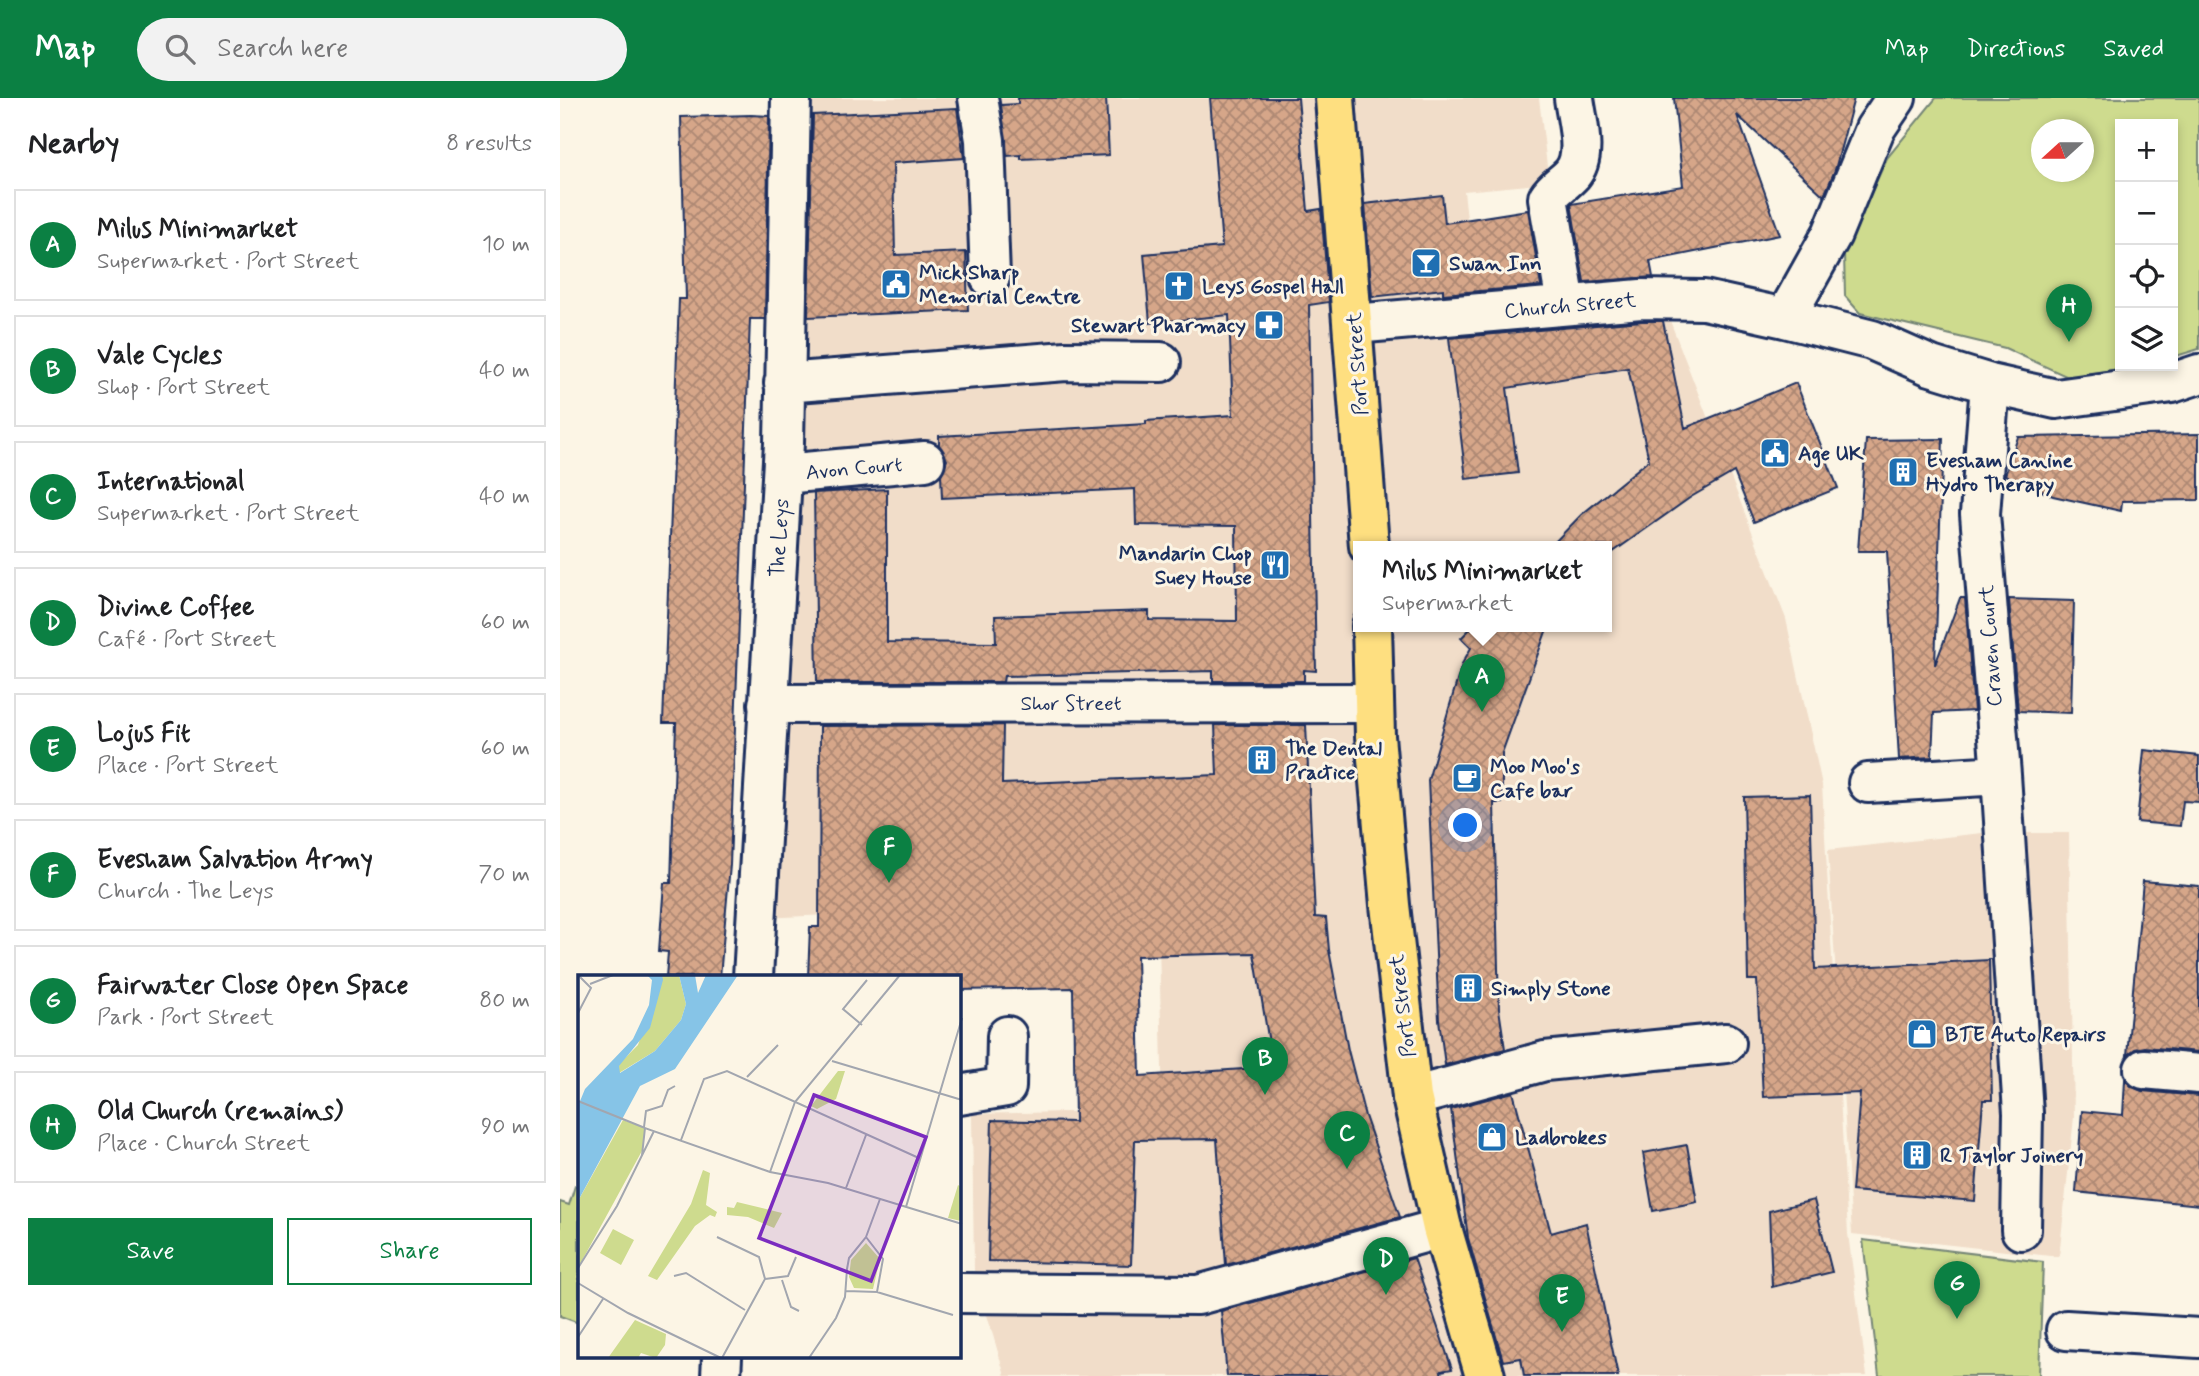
<!DOCTYPE html>
<html lang="en">
<head>
<meta charset="utf-8">
<style>
	body { margin:0; font-family:Mynerve,sans-serif; background:#f2f2f2; color:#202124 }
	.controls { position:absolute; right:21px; top:21px; display:grid; overflow:hidden; border-radius:0px; box-shadow:0 4px 10px #0003 }
	.controls button { width:63px; height:63px; display:grid; place-items:center; padding:0; border:0; border-bottom:2px solid #e0e0e0; background:#fff; color:#202124; font:35px sans-serif }
	.compass { position:absolute; left:1471px; top:21px; width:63px; height:63px; border-radius:50%; background:#fff; box-shadow:0 4px 10px #0003; rotate:249deg }
	.you { position:absolute; left:906px; top:728px; width:24px; height:24px; margin:-18px; border:5px solid #fff; border-radius:50%; background:#1a73e8; box-shadow:0 0 0 10px #1a73e833 }
	.badge { display:grid; place-items:center; width:46px; height:46px; border-radius:50%; background:#0b8043; color:#fff; font-size:23px; font-weight:700 }
	.pin { position:absolute; translate:-50% -58px; filter:drop-shadow(0 2px 4px #0008) }
	.pin::after { content:''; position:absolute; top:37px; width:24px; height:21px; background:inherit; clip-path:polygon(0 0,100% 0,50% 100%) }
	.popup { position:absolute; left:793px; top:443px; width:259px; height:91px; box-sizing:border-box; display:grid; place-content:center; border-radius:0px; background:#fff; filter:drop-shadow(0 2px 5px #0005); font-size:23px; white-space:nowrap; color:#757577 }
	.popup b { font-size:26px; color:#202124 }
	.popup::after { content:''; position:absolute; left:50%; top:100%; margin-left:-14px; border:14px solid transparent; border-top-color:#fff }
	.list { margin:0; padding:0; list-style:none }
	h2 { display:flex; justify-content:space-between; align-items:center; height:91px; margin:0; padding:0 28px; font-size:30px }
	h2 small { font-size:23px; font-weight:400; color:#757577 }
	.list li { display:grid; grid-template-columns:46px 1fr auto; gap:21px; align-items:center; box-sizing:border-box; height:112px; margin:0 14px 14px; padding:0 14px; border:2px solid #e0e0e0; border-radius:0px }
	.list b { display:block; font-size:26px; white-space:nowrap }
	.list p { margin:0; font-size:23px; white-space:nowrap; color:#757577 }
	.list em { font-size:23px; font-style:normal; color:#757577 }
	.actions { display:flex; gap:14px; padding:21px 28px }
	.actions a { flex:1; padding:16px 0; border:2px solid #0b8043; border-radius:0px; text-align:center; font-size:24px; color:#0b8043 }
	.actions .main { background:#0b8043; color:#fff }
	.icon { flex:none; width:38px; height:38px; fill:none; stroke:currentColor; stroke-width:2; stroke-linecap:round; stroke-linejoin:round }
	.map { position:relative; flex:none; width:1639px; height:1278px; overflow:hidden }
	header { display:flex; align-items:center; gap:42px; box-sizing:border-box; height:98px; padding:0 35px; background:#0b8043; color:#fff }
	header strong { font-size:33px }
	nav { display:flex; gap:38px; margin-inline-start:auto; font-size:24px }
	.search { width:490px; height:63px; background:#f2f2f2; display:flex; align-items:center; gap:18px; box-sizing:border-box; padding:0 24px; border-radius:38px; color:#757577; font-size:26px }
	main { display:flex }
	aside { flex:1; background:#fff }
	.map>svg:first-child { display:block }
</style>
</head>
<body>
<header>
<strong>Map</strong>
<div class="search"><svg class="icon" aria-label="search" viewBox="0 0 24 24"><circle cx="10" cy="10" r="6"/><path d="M15 15l6 6"/></svg>Search here</div>
<nav><a>Map</a><a>Directions</a><a>Saved</a></nav>
</header>
<main>
<aside>
<h2>Nearby<small>8 results</small></h2>
<ul class="list">
<li><span class="badge">A</span><div><b>Milus Minimarket</b><p>Supermarket · Port Street</p></div><em>10 m</em></li>
<li><span class="badge">B</span><div><b>Vale Cycles</b><p>Shop · Port Street</p></div><em>40 m</em></li>
<li><span class="badge">C</span><div><b>International</b><p>Supermarket · Port Street</p></div><em>40 m</em></li>
<li><span class="badge">D</span><div><b>Divine Coffee</b><p>Café · Port Street</p></div><em>60 m</em></li>
<li><span class="badge">E</span><div><b>Lojus Fit</b><p>Place · Port Street</p></div><em>60 m</em></li>
<li><span class="badge">F</span><div><b>Evesham Salvation Army</b><p>Church · The Leys</p></div><em>70 m</em></li>
<li><span class="badge">G</span><div><b>Fairwater Close Open Space</b><p>Park · Port Street</p></div><em>80 m</em></li>
<li><span class="badge">H</span><div><b>Old Church (remains)</b><p>Place · Church Street</p></div><em>90 m</em></li>
</ul>
<div class="actions"><a class="main">Save</a><a>Share</a></div>
</aside>
<div class="map">
<svg width="1639" height="1278" viewBox="0 0 1639 1278">
	<defs>
		<pattern id="building-cross-hatch" width="8" height="8" patternUnits="userSpaceOnUse" patternTransform="scale(1.75)"><rect width="8" height="8" fill="#d6a689"/><path d="M0 0l8 8M0 8l8-8" fill="none" stroke="#ad8873"/></pattern>
	</defs>
	<rect width="100%" height="100%" fill="#fcf5e5"/>
	<filter id="ink" filterUnits="userSpaceOnUse"><feTurbulence type="fractalNoise" baseFrequency=".0143" numOctaves="2"/><feDisplacementMap in="SourceGraphic" scale="14" xChannelSelector="R" yChannelSelector="G"/><feConvolveMatrix kernelMatrix="1 2 1 2 8 2 1 2 1" color-interpolation-filters="sRGB"/></filter>
	<g filter="url(#ink)">
		<path fill="#f1ddc9" fill-rule="evenodd" d="M235,0H979L989,85L904,93L918,221L1107,215L1226,521L1262,687L1288,1136L1307,1278H445L414,1173L412,1016L603,1012L598,802L202,820ZM798,448H1046V528H798Z
			M1422,735H1509L1514,1019L1499,1159L1292,1136L1268,752Z"/>
		<path fill="#cedb8e" stroke="#748576" stroke-width="2" fill-rule="evenodd" d="M1376,0H1639V251L1613,259V26H1560V268H1578L1508,279L1445,250L1300,215L1285,198L1284,155L1327,60ZM1482,32H1524V74H1482Z
			M15,1088L19,1090V1225L0,1218V1104L9,1107Z
			M1303,1142L1483,1164L1479,1278H1319Z"/>
		<path fill="url(#building-cross-hatch)" stroke="#1b2f5e" stroke-width="2" fill-rule="evenodd" d="M458,0H546L549,57L461,61V57L447,58L441,7L458,6Z
			M650,0H738L748,113L761,111L769,204L749,207L756,573L744,572V583H653V573L444,578L443,584H257L254,395L327,391V544L436,545L435,518L589,513V522L677,523L676,428L576,427L575,391L382,400L381,377L387,362L379,347V338L586,326V323L673,317L669,217L590,225L584,156L662,149Z
			M1114,0H1294L1275,72L1264,98L1177,17L1220,137L1090,163L1093,179L1024,184L1011,106L1123,88Z
			M397,10L404,60L333,65L335,157L406,154L408,212L248,219L253,17Z
			M191,17L209,18L205,221H190L170,767L160,879H106L108,854L99,853L104,785H111L116,625H103L119,201H126L121,19Z
			M882,97L885,125L968,112L981,188L883,196V191L812,199L805,106Z
			M1082,223H1103L1125,330L1236,285L1278,390L1194,424L1174,374L1131,399L1046,459V448H991L1021,417L1089,362L1068,270L947,290L958,375L906,381L889,240Z
			M1639,336V402L1562,403L1561,413L1493,398L1445,377L1458,339Z
			M1383,341L1375,567L1400,500H1405L1414,613L1374,615L1372,659L1339,661L1327,453H1298L1306,342Z
			M1449,501L1514,503L1511,615L1458,613Z
			M913,528H988L942,655V705H934L939,911L945,951L885,967L879,922L868,682L902,566L911,550L901,540Z
			M443,627L442,686L657,677L655,627H746L755,819L766,820L769,852L788,952L805,1018L840,1119L666,1167L657,1041L575,1042L571,1167L428,1163L432,1022L515,1024L513,890L399,892V879H248L250,829H259L260,628ZM694,855L713,969L580,978L577,858Z
			M1584,652L1639,658V704L1623,703L1620,728L1577,724Z
			M1250,697L1255,871L1429,862L1432,1002H1423L1415,1103L1292,1093L1300,995L1203,999L1197,882H1188L1184,699Z
			M1583,783L1639,788V954L1585,949L1575,951L1567,957Z
			M1565,982L1572,989L1582,993L1639,998V1107L1516,1094L1522,1013L1563,1017Z
			M953,994L991,1135L1026,1125L1058,1278H964L961,1260L943,1263L908,1140L891,1011Z
			M1127,1047L1137,1104L1093,1113L1083,1055Z
			M1254,1102L1272,1174L1212,1189L1209,1113Z
			M854,1160L892,1271L881,1273L882,1278H667L661,1213Z"/>
		<g fill="none" stroke-linecap="round" stroke-linejoin="round">
			<g stroke="#1b2f5e" stroke-width="44">
				<path id="minor" d="M418,0L425,42L430,179
					M1336,0L1315,31L1272,136L1225,220L1312,242L1371,268L1430,286L1496,301L1612,285L1639,276
					M1006,206L988,100C994,90 1004,85 1012,76C1028,57 1017,24 1014,0
					M794,226L1081,201L1144,202L1225,220
					M224,285L506,263L601,264
					M223,376L365,363
					M208,606L814,605
					M1441,677L1463,1015L1461,1132
					M1308,685L1441,677L1420,416L1430,286
					M193,879L224,345L231,0
					M1584,971L1639,976
					M399,997L446,989L447,938
					M852,999L985,963L1166,945
					M399,1195L638,1197L882,1130
					M1506,1232L1639,1240
					M161,1278L162,1259"/>
			</g>
			<g stroke="#1b2f5e" stroke-width="44">
				<path id="major" d="M775,0L809,448
					M812,528L815,638L830,807L852,999L882,1130L925,1278"/>
			</g>
			<use href="#minor" stroke="#fcf5e5" stroke-width="38"/>
			<use href="#major" stroke="#fedf80" stroke-width="38"/>
		</g>
	</g>
	<defs>
		<g id="bar-square" transform="scale(1.575)"><rect x="-9" y="-9" width="18" height="18" rx="4" fill="#1f6fb2" stroke="#fcf5e5"/><path d="M-6-5H6L.8 .8V4.5H3.5V6h-7V4.5H-.8V.8Z" fill="#fff"/></g>
		<g id="civic-square" transform="scale(1.575)"><rect x="-9" y="-9" width="18" height="18" rx="4" fill="#1f6fb2" stroke="#fcf5e5"/><path d="M-.6-6.5H3V-4.5H.6V-3L4-1V1h2V6H-6V1h2V-1L-.6-3ZM-1.2 2.5V6h2.4V2.5Z" fill="#fff"/></g>
		<g id="church-square" transform="scale(1.575)"><rect x="-9" y="-9" width="18" height="18" rx="4" fill="#1f6fb2" stroke="#fcf5e5"/><path d="M-1.2-6h2.4v3.5h3.3v2.4h-3.3V6h-2.4V-.1h-3.3v-2.4h3.3Z" fill="#fff"/></g>
		<g id="pharmacy-square" transform="scale(1.575)"><rect x="-9" y="-9" width="18" height="18" rx="4" fill="#1f6fb2" stroke="#fcf5e5"/><path d="M-2-6h4v4h4v4h-4v4h-4v-4h-4v-4h4Z" fill="#fff"/></g>
		<g id="building-square" transform="scale(1.575)"><rect x="-9" y="-9" width="18" height="18" rx="4" fill="#1f6fb2" stroke="#fcf5e5"/><path d="M-4-6H4V6H1V3H-1V6H-4ZM-2.5-4.3h1.7v1.8h-1.7ZM.8-4.3h1.7v1.8H.8ZM-2.5-1h1.7V.8h-1.7ZM.8-1h1.7V.8H.8Z" fill="#fff"/></g>
		<g id="restaurant-square" transform="scale(1.575)"><rect x="-9" y="-9" width="18" height="18" rx="4" fill="#1f6fb2" stroke="#fcf5e5"/><path d="M-5-6h1v4h1v-4h1v4h1v-4h1v5L-1.5 .5V6h-2V.5L-5-1ZM5-6V6H3V1.5H1.5Q1.5-4 5-6Z" fill="#fff"/></g>
		<g id="cafe-square" transform="scale(1.575)"><rect x="-9" y="-9" width="18" height="18" rx="4" fill="#1f6fb2" stroke="#fcf5e5"/><path d="M-5.5-4.5H6V0H3Q3 3.5 0 3.5H-2.5Q-5.5 3.5-5.5 0ZM3-3.2v2h1.7v-2ZM-6 4.5H4V6H-6Z" fill="#fff"/></g>
		<g id="shop-square" transform="scale(1.575)"><rect x="-9" y="-9" width="18" height="18" rx="4" fill="#1f6fb2" stroke="#fcf5e5"/><path d="M-5-2.5h2.3a2.7 3.5 0 0 1 5.4 0H5L5.5 6h-11ZM-1.5-2.5h3a1.5 2.3 0 0 0-3 0Z" fill="#fff"/></g>
	</defs>
	<g fill-rule="evenodd">
		<use href="#bar-square" x="866" y="165"/>
		<use href="#civic-square" x="336" y="186"/>
		<use href="#church-square" x="619" y="188"/>
		<use href="#pharmacy-square" x="709" y="227"/>
		<use href="#civic-square" x="1215" y="355"/>
		<use href="#building-square" x="1343" y="374"/>
		<use href="#restaurant-square" x="715" y="467"/>
		<use href="#building-square" x="702" y="662"/>
		<use href="#cafe-square" x="907" y="680"/>
		<use href="#building-square" x="908" y="890"/>
		<use href="#shop-square" x="1362" y="936"/>
		<use href="#shop-square" x="932" y="1039"/>
		<use href="#building-square" x="1357" y="1057"/>
	</g>
	<g text-anchor="middle" stroke-width="6" stroke-linejoin="round" paint-order="stroke">
		<g font-size="21" font-weight="bold" fill="#1b2f5e" stroke="#fcf5e5" text-anchor="start">
			<text x="889" y="172">Swan Inn</text>
			<text x="359" y="181">Mick Sharp<tspan x="359" dy="24">Memorial Centre</tspan></text>
			<text x="642" y="195">Leys Gospel Hall</text>
			<text x="686" y="234" text-anchor="end">Stewart Pharmacy</text>
			<text x="1238" y="362">Age UK</text>
			<text x="1366" y="369">Evesham Canine<tspan x="1366" dy="24">Hydro Therapy</tspan></text>
			<text x="692" y="462" text-anchor="end">Mandarin Chop<tspan x="692" dy="24">Suey House</tspan></text>
			<text x="725" y="657">The Dental<tspan x="725" dy="24">Practice</tspan></text>
			<text x="930" y="675">Moo Moo's<tspan x="930" dy="24">Cafe bar</tspan></text>
			<text x="931" y="897">Simply Stone</text>
			<text x="1385" y="943">BTE Auto Repairs</text>
			<text x="955" y="1046">Ladbrokes</text>
			<text x="1380" y="1064">R Taylor Joinery</text>
		</g>
		<g font-size="21" fill="#1b2f5e" stroke="#fcf5e5">
			<text transform="translate(1010 207) rotate(-5)" y="7">Church Street</text>
			<text transform="translate(797 266) rotate(-94)" y="7">Port Street</text>
			<text transform="translate(294 370) rotate(-5)" y="7">Avon Court</text>
			<text transform="translate(219 440) rotate(-86)" y="7">The Leys</text>
			<text transform="translate(1430 548) rotate(-94)" y="7">Craven Court</text>
			<text x="511" y="612">Shor Street</text>
			<text transform="translate(842 908) rotate(-97)" y="7">Port Street</text>
		</g>
	</g>
	<g transform="translate(18 877)">
		<rect width="383" height="383" fill="#fcf5e5"/>
		<path d="M84,0H101L108,29L103,45L77,76L41,98L39,91L60,70Z" fill="#cedb8e"/>
		<path d="M380,210L383,212V246L370,243Z" fill="#cedb8e"/>
		<path d="M260,96H267L258,124L239,134L233,131ZM45,145L67,153L65,174L0,293V226ZM125,195L132,198L128,230L139,237L137,242L132,240L117,251L79,305L70,301L113,229ZM159,227L204,238L196,253L170,242L149,240V232L156,233ZM35,254L56,265L43,290L22,278ZM288,268L302,284L295,314L276,313L271,302L273,285ZM57,345L88,359L87,370L78,383L63,378L60,383H30Z" fill="#cedb8e"/>
		<path d="M69,0H84L85,5L72,53L41,91L42,98L77,76L103,45L108,29L101,0H117L120,18L128,0H160L97,94L62,111L0,226V131L7,114L55,64L71,30L74,5Z" fill="#86c4e7"/>
		<path fill="none" stroke="#a2a6af" stroke-width="2" d="M12,9L35,0M0,38L13,13L0,0M284,50L265,34L289,5M254,86L384,125M169,102L200,70M0,126L67,153M66,152L68,136L84,131L90,115L97,111M103,165L126,104L149,96L343,184M64,180L67,153L192,197L250,208L384,249M192,197L217,127L322,0M268,213L288,160M328,232L384,43M139,262L181,282L187,304L144,383M288,262L302,224M0,293L39,231L76,156M96,301L108,298L167,335M187,304L210,301L218,282M204,305L213,332L221,336M0,308L50,338L143,383M299,317L375,340M0,362L25,324M231,383L258,343L267,322L269,294L271,283L288,262L305,284L299,317L268,316"/>
		<path fill="#7b2cbf" fill-opacity="0.15" stroke="#7b2cbf" stroke-width="3.5" d="M236,120L348,162L293,306L181,263Z"/>
		<rect width="383" height="383" fill="none" stroke="#1b2f5e" stroke-width="3.5"/>
	</g>
</svg>
<div class="controls">
<button>+</button>
<button>−</button>
<button><svg class="icon" aria-label="locate" viewBox="0 0 24 24"><circle cx="12" cy="12" r="6"/><path d="M12 2v4M12 18v4M2 12h4M18 12h4"/></svg></button>
<button><svg class="icon" aria-label="layers" viewBox="0 0 24 24"><path d="M12 4l9 5-9 5-9-5zM3 14l9 5 9-5"/></svg></button>
</div>
<svg class="compass" viewBox="-18 -18 36 36"><path d="M0-13l5 13h-10z" fill="#e53935"/><path d="M0 13l5-13h-10z" fill="#757577"/></svg>
<div class="you"></div>
<div class="pin badge" style="left:922px;top:614px">A</div>
<div class="popup"><b>Milus Minimarket</b>Supermarket</div>
<div class="pin badge" style="left:705px;top:997px">B</div>
<div class="pin badge" style="left:787px;top:1071px">C</div>
<div class="pin badge" style="left:826px;top:1197px">D</div>
<div class="pin badge" style="left:1002px;top:1234px">E</div>
<div class="pin badge" style="left:329px;top:785px">F</div>
<div class="pin badge" style="left:1397px;top:1221px">G</div>
<div class="pin badge" style="left:1509px;top:244px">H</div>
</div>
</main>
</body>
</html>
